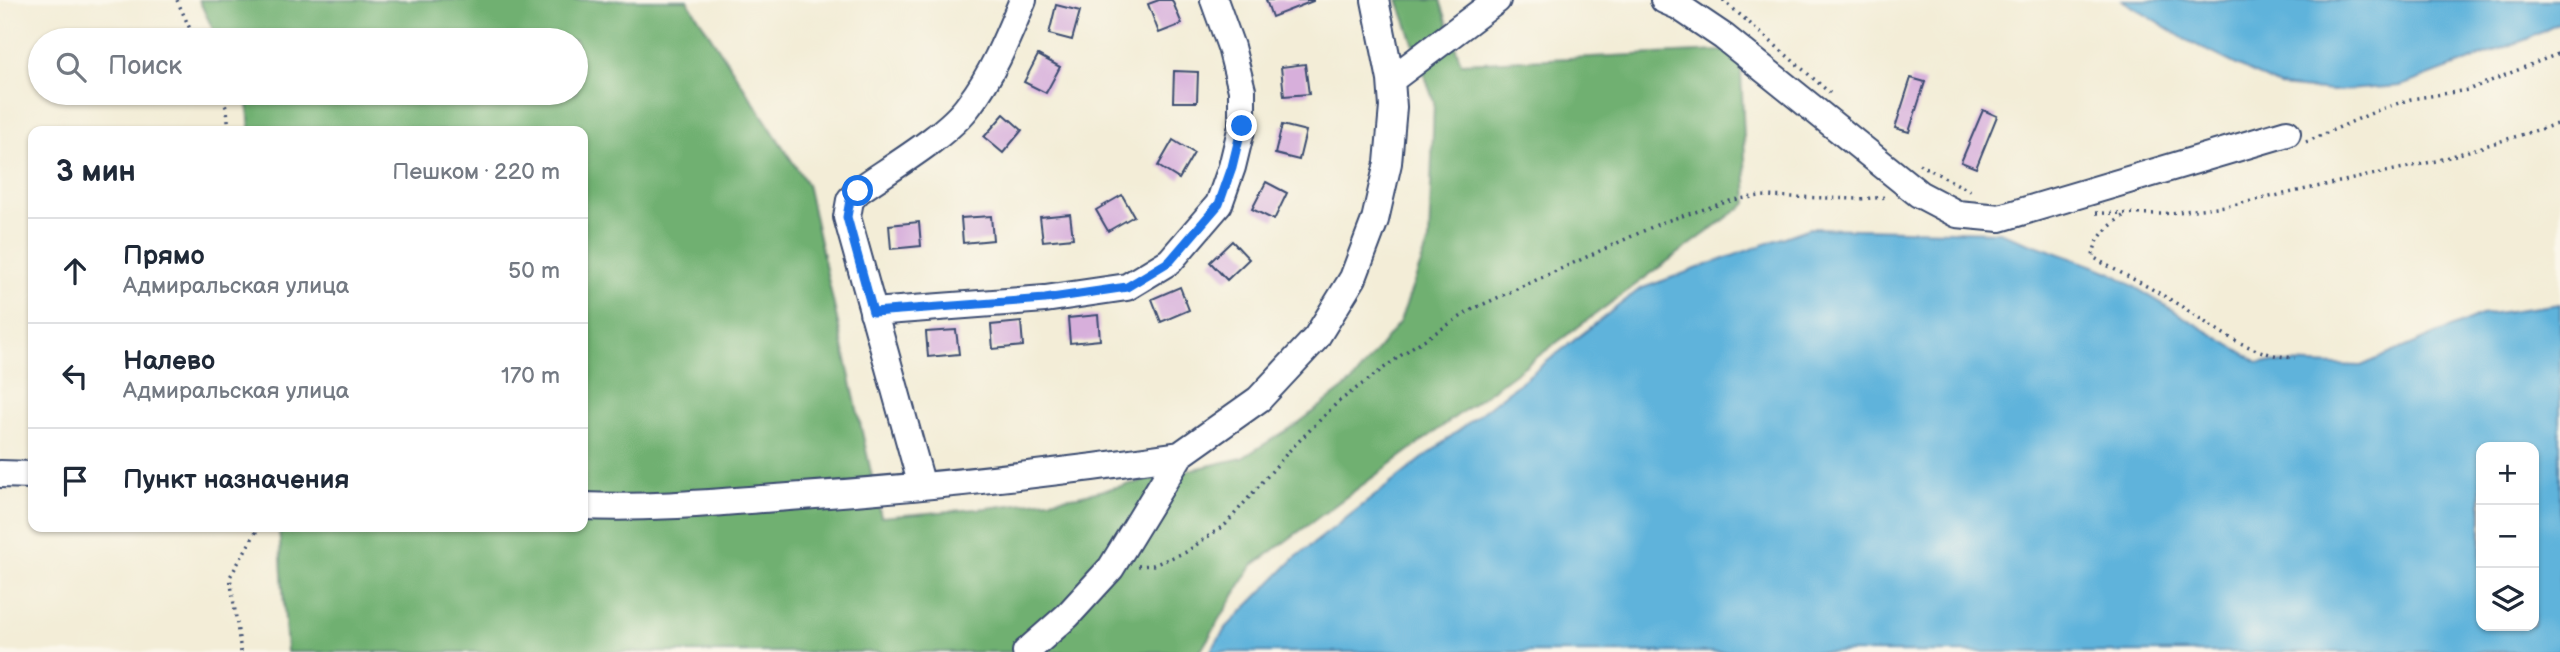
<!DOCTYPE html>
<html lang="ru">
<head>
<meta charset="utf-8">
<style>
	body { margin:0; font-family:"Balsamiq Sans",sans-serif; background:#f6f6f7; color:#1f2937 }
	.controls { position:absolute; right:21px; bottom:21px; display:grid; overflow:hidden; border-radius:14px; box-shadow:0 2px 5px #0004 }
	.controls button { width:63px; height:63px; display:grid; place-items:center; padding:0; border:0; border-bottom:2px solid #e0e1e3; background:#fff; color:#1f2937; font:35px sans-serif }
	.stop { position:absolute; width:21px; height:21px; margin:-16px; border:5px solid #1a73e8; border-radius:50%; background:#fff }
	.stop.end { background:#1a73e8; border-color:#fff; box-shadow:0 2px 7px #0008 }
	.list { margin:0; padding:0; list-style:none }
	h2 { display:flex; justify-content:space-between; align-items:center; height:91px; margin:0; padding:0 28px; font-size:30px }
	h2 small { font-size:23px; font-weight:400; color:#747a83 }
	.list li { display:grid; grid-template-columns:46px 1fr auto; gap:21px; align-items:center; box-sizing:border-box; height:105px; padding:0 28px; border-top:2px solid #e0e1e3 }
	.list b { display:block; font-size:26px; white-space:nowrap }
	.list p { margin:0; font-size:23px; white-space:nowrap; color:#747a83 }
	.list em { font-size:23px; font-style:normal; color:#747a83 }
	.icon { flex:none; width:38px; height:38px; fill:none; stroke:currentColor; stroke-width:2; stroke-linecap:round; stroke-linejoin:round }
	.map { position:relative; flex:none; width:2560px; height:652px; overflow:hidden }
	.search { position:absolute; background:#fff; box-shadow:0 2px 5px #0004; left:28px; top:28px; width:560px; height:77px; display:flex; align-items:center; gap:18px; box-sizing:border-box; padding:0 24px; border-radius:38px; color:#747a83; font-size:26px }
	.panel { position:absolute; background:#fff; box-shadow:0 2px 5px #0004; left:28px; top:126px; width:560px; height:406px; border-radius:14px }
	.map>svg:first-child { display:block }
</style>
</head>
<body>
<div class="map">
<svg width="2560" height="652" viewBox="0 0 2560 652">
	<rect width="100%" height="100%" fill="#fbf7ec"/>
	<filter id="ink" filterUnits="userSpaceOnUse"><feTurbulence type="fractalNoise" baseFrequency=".0143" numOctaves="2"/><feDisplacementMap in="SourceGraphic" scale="14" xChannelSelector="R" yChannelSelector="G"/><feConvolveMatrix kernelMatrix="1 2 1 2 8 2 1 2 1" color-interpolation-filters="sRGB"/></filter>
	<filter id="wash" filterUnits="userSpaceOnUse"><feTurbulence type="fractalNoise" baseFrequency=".00686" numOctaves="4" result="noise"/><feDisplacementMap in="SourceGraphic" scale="28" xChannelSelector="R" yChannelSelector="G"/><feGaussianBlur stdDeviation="1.57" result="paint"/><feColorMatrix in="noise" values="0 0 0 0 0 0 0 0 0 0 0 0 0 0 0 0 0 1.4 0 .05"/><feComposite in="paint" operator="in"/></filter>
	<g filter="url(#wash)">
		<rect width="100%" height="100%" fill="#f3edd7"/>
		<path fill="#70b071" stroke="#467068" stroke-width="2" d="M199,0H687L807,184L881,517L987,508L1078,496L1242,458L1297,424L1352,382L1400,321L1429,241L1434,102L1398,0H1440L1461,63L1740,50L1747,203L1252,566L1200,652H287L279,527H583V131H250L248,105L242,93H576V40H218Z"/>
		<path fill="#5fb3db" stroke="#3d719c" stroke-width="2" fill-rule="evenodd" d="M2122,0H2560V23L2527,39L2401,86L2333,91L2279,86L2186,40Z
			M1810,228L1999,232L2110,272L2258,362L2361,366L2481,315L2560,304V652H1210L1226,628L1295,558L1640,289ZM2481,447H2534V626H2481Z"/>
		<g id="blocks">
			<path fill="#d7afdb" d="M1159,0H1172L1182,24L1159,33L1148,4Z
				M1266,0H1313V1L1272,17Z
				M1056,5L1080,11L1072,40L1049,34Z
				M1038,55L1060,67L1046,93L1024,82Z
				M1305,64L1309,94L1284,96L1281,67Z
				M1174,71L1198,72L1197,102H1173Z
				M1911,78L1925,82L1909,132L1895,128Z
				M1983,110L1997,116L1976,168L1961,162Z
				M1004,114L1022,130L1003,153L984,137Z
				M1282,125L1306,131L1299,160L1275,154Z
				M1173,140L1194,153L1179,179L1158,166Z
				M1266,182L1287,193L1274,220L1252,209Z
				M1122,195L1134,216L1108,231L1096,210Z
				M1070,214L1073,238L1043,241L1040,217Z
				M991,216L993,240L963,243L961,218Z
				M919,222L921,246L891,249L889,225Z
				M1232,241L1249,259L1227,280L1210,262Z
				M1180,287L1189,310L1161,322L1152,299Z
				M1098,315L1100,340L1070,343L1068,318Z
				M1021,322L1023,346L993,349L991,325Z
				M956,330L959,354L928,357L926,332Z"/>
		</g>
	</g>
	<g filter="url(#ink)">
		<use href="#blocks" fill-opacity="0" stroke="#3b4c70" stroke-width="2"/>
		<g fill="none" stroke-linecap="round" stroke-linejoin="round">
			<g stroke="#3b4c70" stroke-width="30">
				<path id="minor" d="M1664,0L1678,6L1724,37L1919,194L1957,214L2000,218L2287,133
					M1391,80L1497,0
					M873,312L1045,299L1127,287L1170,261L1219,204L1232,167L1242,126V90L1231,47L1214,0
					M0,474L33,475
					M922,486L847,217L850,200L858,191C889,169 948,135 969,105C993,74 1008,36 1023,0
					M583,506C652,509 721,502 789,497C920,488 1051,474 1180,455
					M1026,652L1067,616L1111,568L1180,455L1259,399L1316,338L1353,278L1375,220L1388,163L1393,107L1391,80L1375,0"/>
			</g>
			<path stroke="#3b4c70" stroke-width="3.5" stroke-dasharray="2 5" stroke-linecap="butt" d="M177,0L195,40
				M1723,0L1830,93
				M219,93L227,109L229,131
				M2306,142L2381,109L2411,99L2468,90L2560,53
				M1919,164L1974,193
				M2096,213L2162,214L2233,205L2436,161L2560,123
				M2123,216C2108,227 2095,237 2093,257C2115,271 2141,282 2164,296C2210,322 2240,354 2295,358
				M1138,566L1153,565L1186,552L1226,524L1290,450L1338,402L1411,348L1473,309L1663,222L1733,200L1760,196L1859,199L1888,197
				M241,652L230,577L256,532V527"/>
			<use href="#minor" stroke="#fff" stroke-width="26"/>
		</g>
	</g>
	<g fill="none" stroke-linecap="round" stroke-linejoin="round" filter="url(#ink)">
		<path stroke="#1a73e8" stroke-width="9" d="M858,191L850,200L847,217L873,312L1045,299L1127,287L1170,261L1219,204L1232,167L1242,126"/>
	</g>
</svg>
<div class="controls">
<button>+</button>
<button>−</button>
<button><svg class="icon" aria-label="layers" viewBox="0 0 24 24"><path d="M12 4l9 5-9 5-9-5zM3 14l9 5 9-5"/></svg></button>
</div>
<div class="stop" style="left:858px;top:191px"></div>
<div class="stop end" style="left:1242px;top:126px"></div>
<div class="search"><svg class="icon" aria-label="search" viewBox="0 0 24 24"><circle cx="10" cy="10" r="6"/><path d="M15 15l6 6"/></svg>Поиск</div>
<section class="panel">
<h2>3 мин<small>Пешком · 220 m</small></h2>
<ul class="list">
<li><svg class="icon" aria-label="ahead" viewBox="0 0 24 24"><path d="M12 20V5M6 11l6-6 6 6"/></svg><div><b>Прямо</b><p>Адмиральская улица</p></div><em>50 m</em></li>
<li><svg class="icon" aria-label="left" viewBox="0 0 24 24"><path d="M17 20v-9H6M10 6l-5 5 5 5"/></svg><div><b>Налево</b><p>Адмиральская улица</p></div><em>170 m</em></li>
<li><svg class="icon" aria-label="arrive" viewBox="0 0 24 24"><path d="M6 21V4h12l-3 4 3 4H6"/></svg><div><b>Пункт назначения</b></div></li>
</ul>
</section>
</div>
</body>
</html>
